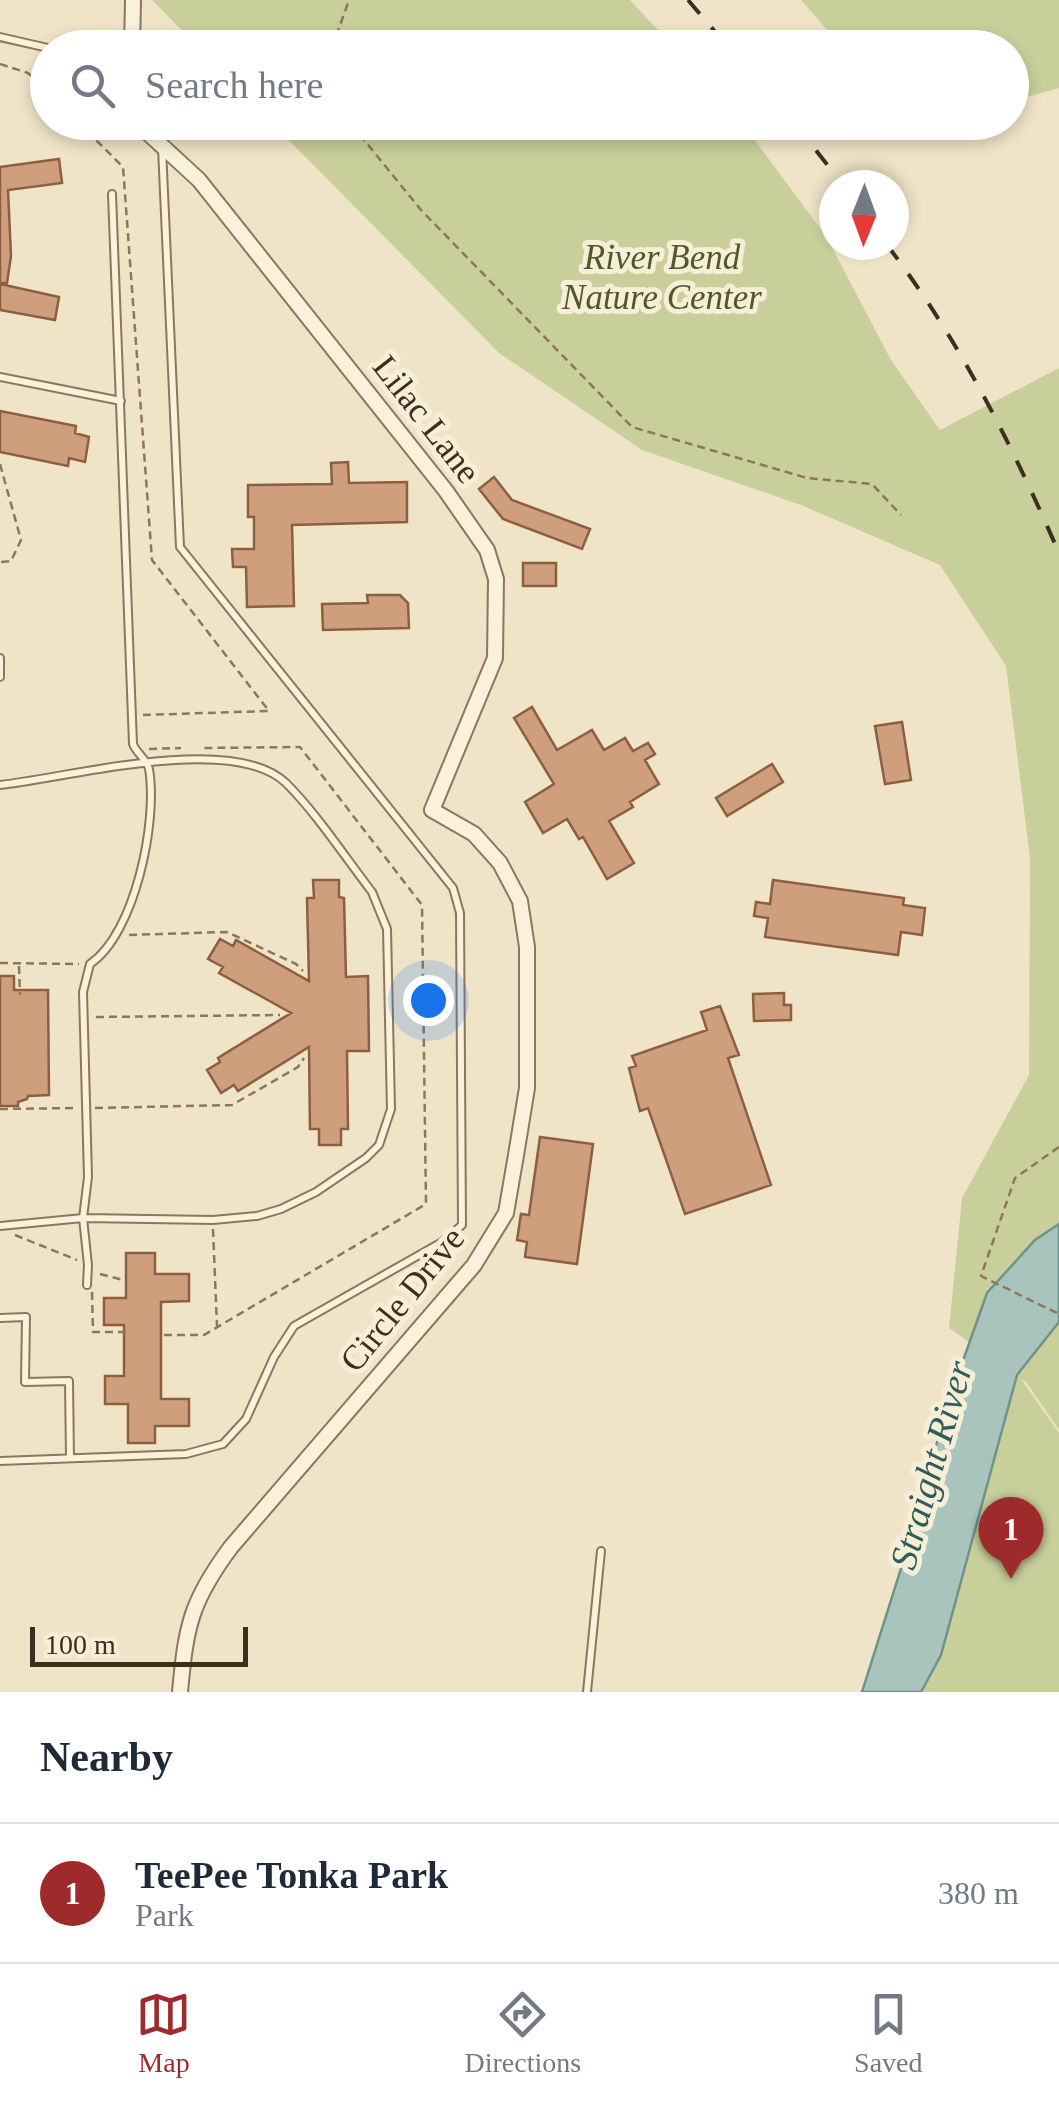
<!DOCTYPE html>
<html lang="en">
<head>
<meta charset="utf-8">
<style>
	body { margin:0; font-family:"Times New Roman",serif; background:#f2f2f3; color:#1f2937 }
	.compass { position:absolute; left:819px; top:170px; width:90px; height:90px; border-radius:50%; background:#fff; box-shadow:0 5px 15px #0003; rotate:181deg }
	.scale { position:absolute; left:30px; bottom:25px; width:218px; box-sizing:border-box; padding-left:10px; border:5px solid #3d2e20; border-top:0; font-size:28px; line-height:35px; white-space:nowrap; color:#3d2e20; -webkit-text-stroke:8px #f7eed8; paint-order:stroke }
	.you { position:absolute; left:428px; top:1000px; width:35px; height:35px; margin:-25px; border:8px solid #fff; border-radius:50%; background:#1a73e8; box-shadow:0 0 0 15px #1a73e833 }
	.badge { display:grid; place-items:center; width:65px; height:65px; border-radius:50%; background:#9e2a2b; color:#fff; font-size:32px; font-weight:700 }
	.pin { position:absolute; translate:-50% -82px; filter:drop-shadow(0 2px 5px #0008) }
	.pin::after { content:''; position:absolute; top:52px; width:35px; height:30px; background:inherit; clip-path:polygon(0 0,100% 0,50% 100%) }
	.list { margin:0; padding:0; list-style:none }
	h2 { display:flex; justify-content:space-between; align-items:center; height:130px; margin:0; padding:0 40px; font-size:42px }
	h2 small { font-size:32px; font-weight:400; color:#747a83 }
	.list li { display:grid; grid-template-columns:65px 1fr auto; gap:30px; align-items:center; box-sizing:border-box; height:140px; padding:0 40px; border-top:2px solid #e0e1e3 }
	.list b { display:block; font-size:38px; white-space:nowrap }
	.list p { margin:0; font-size:32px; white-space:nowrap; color:#747a83 }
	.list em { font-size:32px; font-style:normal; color:#747a83 }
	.icon { flex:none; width:55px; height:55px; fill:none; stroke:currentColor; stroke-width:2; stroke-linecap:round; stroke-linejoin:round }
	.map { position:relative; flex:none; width:1059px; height:1692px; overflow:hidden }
	.search { position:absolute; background:#fff; box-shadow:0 5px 15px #0003; left:30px; right:30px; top:30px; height:110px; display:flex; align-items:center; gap:25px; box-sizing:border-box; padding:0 35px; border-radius:55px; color:#747a83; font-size:38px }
	.sheet { height:270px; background:#fff }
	nav { display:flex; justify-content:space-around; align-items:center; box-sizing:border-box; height:140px; border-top:2px solid #e0e1e3; background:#fff; font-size:28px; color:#747a83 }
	nav a { display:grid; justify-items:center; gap:5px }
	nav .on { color:#9e2a2b }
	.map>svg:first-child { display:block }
</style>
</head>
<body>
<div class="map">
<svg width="1059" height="1692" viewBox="0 0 1059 1692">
	<rect width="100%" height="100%" fill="#f0e4c8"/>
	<path fill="#c9cf9b" d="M152,0H630L674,47H198Z
		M801,0H1059V88L1012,101V48L842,47Z
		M272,123H742L826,236L891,360L940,430L1059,368V1430L1026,1382L1021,1379L1059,1433V1692H921L941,1655L1017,1376L949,1328L962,1198L1029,1075L1030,858L1006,666L940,565L801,505L642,450L499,353Z"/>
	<path fill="#a9c4bc" stroke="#6f938a" stroke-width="2.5" d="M1059,1224V1322L1017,1375L941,1655L921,1692H862L905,1556L949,1400L987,1293L1035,1240Z"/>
	<path fill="#cf9f7d" stroke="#8d5f41" stroke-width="2.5" d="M59,159L62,183L8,190L11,256L7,283H0V167Z
		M0,284L59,297L55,320L0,310Z
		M0,411L76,426L75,433L89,437L85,462L69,458L68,466L0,452Z
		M348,462L349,483L407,482V522L292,525L294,606L247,607L246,567H233L232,549H254V517H248V485L332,484L331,463Z
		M494,477L512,500L590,529L582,549L503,519L479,489Z
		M523,563H556V586H523Z
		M367,595H400L408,603L409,628L323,630L322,604L368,603Z
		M532,707L557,750L592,730L604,750L625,738L633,751L648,743L655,754L645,760L659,784L630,802L633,807L609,821L634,863L607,879L583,837L579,839L567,819L543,833L525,802L554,784L514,718Z
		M902,722L911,780L885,784L875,726Z
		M772,764L783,782L727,816L716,798Z
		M313,880H339V897L344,898L346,977L368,976L369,1051H347L348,1129H341V1145H319V1129H310L309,1047L238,1091L234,1085L221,1093L207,1070L220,1062L218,1058L291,1013L219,973L223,967L208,959L220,939L233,946L236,940L309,981L307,898H314Z
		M773,880L904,898L903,905L925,908L922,935L901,932L898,955L765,937L768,918L754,916L756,902L770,904Z
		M0,976H14V990H48L49,1095L28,1096L27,1099L18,1102V1106H0Z
		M784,993V1005H791V1020L754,1021L753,994Z
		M720,1006L739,1055L728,1058L771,1185L685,1214L648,1108L640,1111L629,1068L636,1066L632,1056L707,1030L701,1012Z
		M540,1137L593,1144L577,1264L525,1257L527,1242L517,1240L521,1214L529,1215Z
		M126,1253H155V1274H189V1301L161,1302V1399H189V1426H155V1443H128V1404H105V1376H124V1325H104V1298H126Z"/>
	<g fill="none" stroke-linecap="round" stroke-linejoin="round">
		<g stroke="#8d765c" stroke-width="10">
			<path id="lane" d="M0,37L48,48
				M0,377L121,401
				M0,658V677
				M0,785C68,778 233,732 286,783C317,814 345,857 372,892L387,929L391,1109L379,1145L366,1158L316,1192L281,1209L257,1216L213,1220L83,1218L0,1226
				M87,1285L88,1265L83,1218L88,1177L83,992L90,964C135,934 158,821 149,769C147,759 136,753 133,744L112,194
				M0,1318L26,1317L25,1382L69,1381L70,1458
				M0,1461L186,1454L223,1444L246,1419L274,1357L294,1326L442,1242L462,1225L460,913L453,888L180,547L162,148
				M587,1692L601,1551"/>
		</g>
		<g stroke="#8d765c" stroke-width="18">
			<path id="street" d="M132,48L133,0
				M136,122L199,180L446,491L487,550L496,579L495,658L432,810L474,834L500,863L520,901L527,947V1088L516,1155L506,1213L474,1265L231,1547C191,1601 186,1625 180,1692"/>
		</g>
		<path stroke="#8d765c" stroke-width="2.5" stroke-dasharray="8 5" stroke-linecap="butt" d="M332,48L349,0
			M0,64L28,73L48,92
			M78,122L123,167L152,560L269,711L143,715
			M356,122L360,135L421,210L632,427L807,478L872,484L901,515
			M0,464L21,540L11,561L0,562
			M149,749L181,748
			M129,935L227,932L296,964L303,971
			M0,963L79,964
			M19,966L20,995
			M96,1017L280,1015
			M95,1108L232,1105L298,1067L304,1058
			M0,1109L77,1108
			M1059,1147L1015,1178L981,1276L1059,1314
			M213,1229L217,1326
			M15,1235L77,1260
			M100,1274L123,1280
			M92,1292L93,1332H126
			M164,1335H204L426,1204L422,905L300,747L204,748"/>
		<use href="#lane" stroke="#faf1dc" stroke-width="6"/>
		<use href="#street" stroke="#faf1dc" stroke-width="14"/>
		<path stroke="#3d2e20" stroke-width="4" stroke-dasharray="18 18" stroke-linecap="butt" d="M688,0L729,48
			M794,122L843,185
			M887,245C959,339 1012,445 1059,553"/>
	</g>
	<g text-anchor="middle" stroke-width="10" stroke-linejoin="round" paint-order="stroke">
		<g font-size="35" font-style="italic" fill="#4d5a26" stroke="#f7eed8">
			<text x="662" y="269">River Bend<tspan x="662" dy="40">Nature Center</tspan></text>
		</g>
		<g font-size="35" fill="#3d2e20" stroke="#f7eed8">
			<text transform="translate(427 419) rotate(52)" y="12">Lilac Lane</text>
			<text transform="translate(402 1299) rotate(-51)" y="12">Circle Drive</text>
		</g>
		<g font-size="38" font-style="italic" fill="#2f5d5a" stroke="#f7eed8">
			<text transform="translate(931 1465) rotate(-74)" y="13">Straight River</text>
		</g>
	</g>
</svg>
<svg class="compass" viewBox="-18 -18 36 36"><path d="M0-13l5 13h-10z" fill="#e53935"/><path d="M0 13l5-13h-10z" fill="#747a83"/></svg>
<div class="scale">100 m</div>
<div class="you"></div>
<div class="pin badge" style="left:1011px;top:1579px">1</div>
<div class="search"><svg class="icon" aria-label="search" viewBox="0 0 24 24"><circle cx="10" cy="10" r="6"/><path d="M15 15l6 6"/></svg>Search here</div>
</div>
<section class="sheet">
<h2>Nearby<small></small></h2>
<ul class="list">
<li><span class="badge">1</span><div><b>TeePee Tonka Park</b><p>Park</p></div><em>380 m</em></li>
</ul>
</section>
<nav>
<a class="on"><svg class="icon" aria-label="map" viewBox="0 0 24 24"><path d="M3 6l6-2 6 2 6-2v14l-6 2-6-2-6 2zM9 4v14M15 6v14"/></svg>Map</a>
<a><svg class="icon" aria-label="directions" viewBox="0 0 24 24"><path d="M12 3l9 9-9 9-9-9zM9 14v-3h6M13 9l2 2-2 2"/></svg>Directions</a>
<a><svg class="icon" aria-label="saved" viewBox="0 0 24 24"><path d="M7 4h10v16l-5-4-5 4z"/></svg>Saved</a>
</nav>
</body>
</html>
